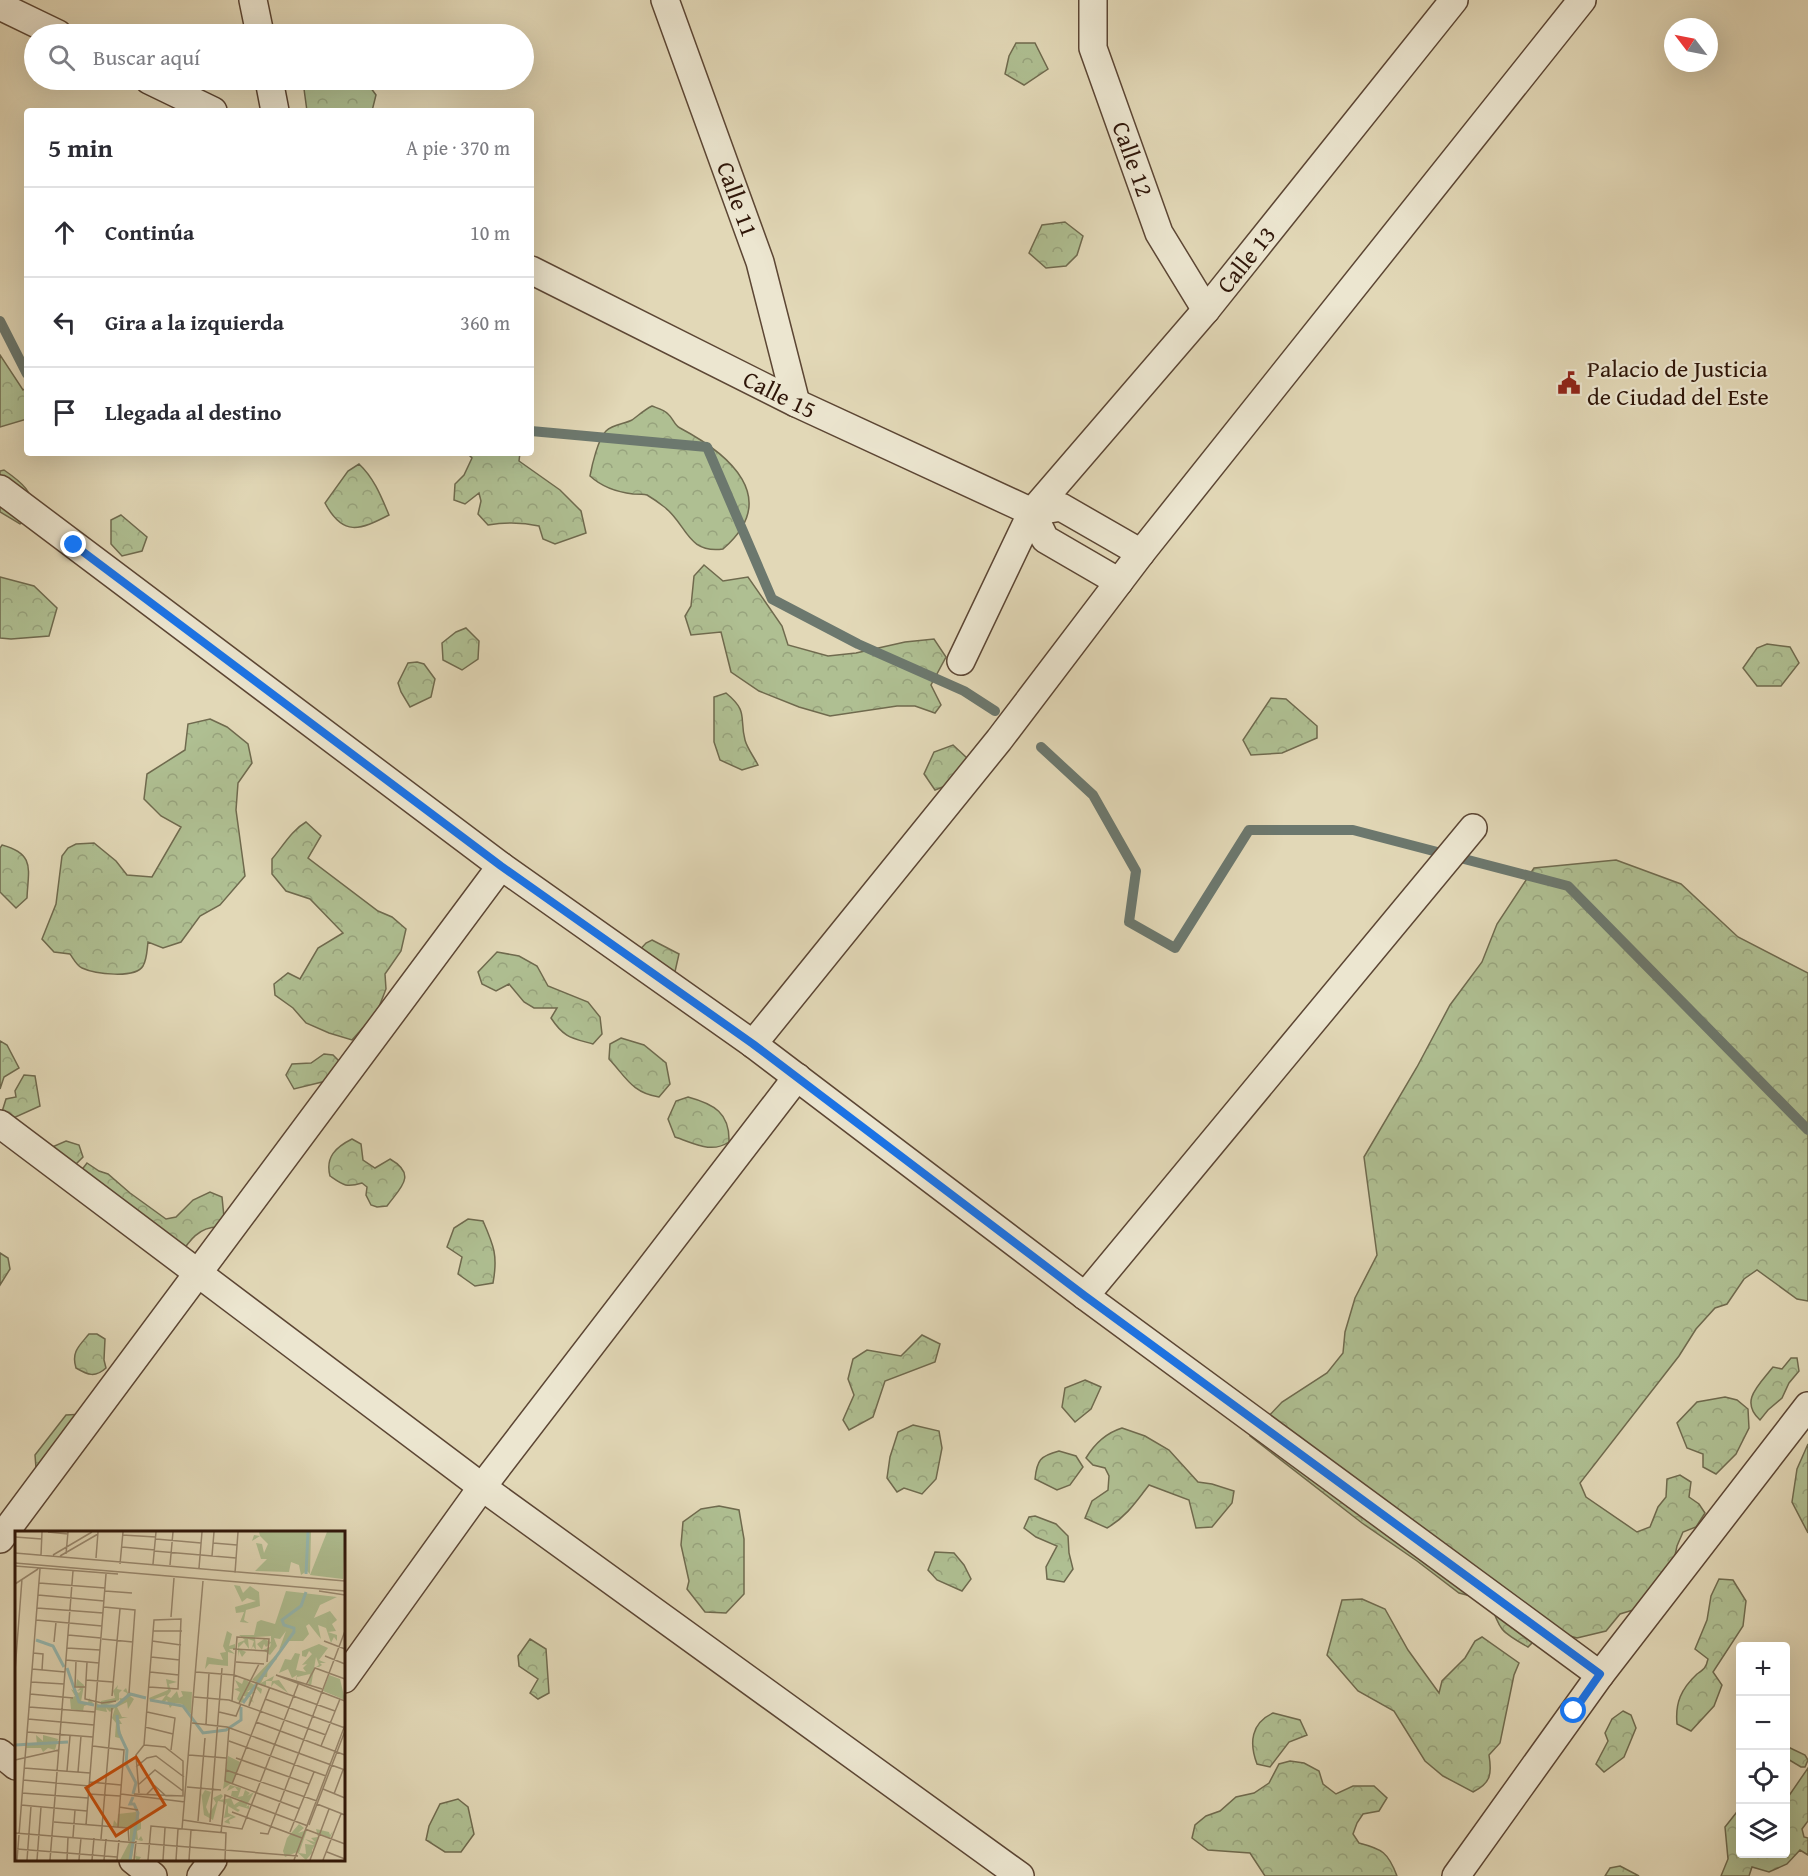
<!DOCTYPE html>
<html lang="es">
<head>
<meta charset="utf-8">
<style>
	body { margin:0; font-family:"Gentium Book Plus",serif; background:#f7f7f7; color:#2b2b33 }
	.controls { position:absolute; right:18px; bottom:18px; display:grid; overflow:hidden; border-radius:6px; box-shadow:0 6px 24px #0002 }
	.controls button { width:54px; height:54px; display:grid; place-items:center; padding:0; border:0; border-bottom:2px solid #e1e1e2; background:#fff; color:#2b2b33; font:30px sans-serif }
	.compass { position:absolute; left:1664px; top:18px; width:54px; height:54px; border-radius:50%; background:#fff; box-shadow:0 6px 24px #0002; rotate:302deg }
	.stop { position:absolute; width:18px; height:18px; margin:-14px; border:4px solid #1a73e8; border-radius:50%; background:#fff }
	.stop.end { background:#1a73e8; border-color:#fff; box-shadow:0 2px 6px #0008 }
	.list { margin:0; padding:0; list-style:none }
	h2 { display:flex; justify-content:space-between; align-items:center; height:78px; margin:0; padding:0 24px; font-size:26px }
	h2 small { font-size:20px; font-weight:400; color:#7c7c81 }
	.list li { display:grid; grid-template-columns:39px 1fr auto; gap:18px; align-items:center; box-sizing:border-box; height:90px; padding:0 24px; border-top:2px solid #e1e1e2 }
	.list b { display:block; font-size:22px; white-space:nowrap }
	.list em { font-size:20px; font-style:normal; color:#7c7c81 }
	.icon { flex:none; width:33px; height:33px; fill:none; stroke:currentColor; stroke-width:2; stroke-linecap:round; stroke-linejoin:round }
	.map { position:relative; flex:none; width:1808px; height:1876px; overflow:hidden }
	.search { position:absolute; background:#fff; box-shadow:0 6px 24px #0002; left:24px; top:24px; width:510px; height:66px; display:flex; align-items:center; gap:15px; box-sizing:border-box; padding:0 21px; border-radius:33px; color:#7c7c81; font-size:22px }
	.panel { position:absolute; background:#fff; box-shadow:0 6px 24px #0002; left:24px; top:108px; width:510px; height:348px; border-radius:6px }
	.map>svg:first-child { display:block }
</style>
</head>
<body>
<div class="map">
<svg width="1808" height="1876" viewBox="0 0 1808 1876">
	<defs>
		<pattern id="forest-crowns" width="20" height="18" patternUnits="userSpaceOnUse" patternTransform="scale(1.5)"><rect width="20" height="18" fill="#afbf92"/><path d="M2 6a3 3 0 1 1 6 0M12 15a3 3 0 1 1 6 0" fill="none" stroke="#97a37d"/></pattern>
	</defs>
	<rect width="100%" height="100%" fill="#e2d8b7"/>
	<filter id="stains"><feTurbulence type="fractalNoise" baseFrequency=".00333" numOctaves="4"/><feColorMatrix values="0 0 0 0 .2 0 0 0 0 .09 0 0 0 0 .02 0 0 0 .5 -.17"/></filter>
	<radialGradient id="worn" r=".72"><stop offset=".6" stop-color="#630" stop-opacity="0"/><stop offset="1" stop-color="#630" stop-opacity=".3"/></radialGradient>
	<path fill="url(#forest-crowns)" stroke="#6f6a4e" stroke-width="1.5" d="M1016,43H1035L1048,69L1024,85L1005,74L1009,56Z
		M309,80H365L376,95L372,111H307L304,89Z
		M1065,222L1083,236L1077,255L1066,266L1046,268L1029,253L1042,225Z
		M0,355L23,390L27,387V419L0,427Z
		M652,406C657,408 665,410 668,414C673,418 674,425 680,428C729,454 782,498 723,549C686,554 687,523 663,506C658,502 652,498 647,495C643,494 637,494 633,494C616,492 602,487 590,476C592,465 598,439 606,431C613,424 625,424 632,420C639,415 644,410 652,406Z
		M467,453H520L519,461L560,490L581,511L586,533L555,544L543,539L539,526C521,522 506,522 488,525L478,514L481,501L479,493L465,504L454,500L455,484L464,475L472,458Z
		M359,464C374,478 381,496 389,515C360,530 343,537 325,503L348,471Z
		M4,470C24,484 31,490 37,515L20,524L0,512V471Z
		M121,515L147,537L142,551L122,556L111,544V520Z
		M704,565L723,581L748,577L782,626L788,645L828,656L856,653L905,642L934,639L946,657L931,685L941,705L935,713L915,706H897L830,716L799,707L759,691L731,672L721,632L691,635L685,616L691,606L694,576Z
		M0,577L34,586L57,608L49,636L11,639L0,638Z
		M466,628L479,641L478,659L462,670L443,660L442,643L456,632Z
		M1767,644L1790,647L1799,663L1781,686H1757L1743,668L1757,648Z
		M417,662L424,664L435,679L431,697L410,707L401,692L398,683L408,663Z
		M726,693C749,712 739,717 745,740C747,748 754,757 758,765L742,770L720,760L714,742V697Z
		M1271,698L1286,699L1317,726V738L1282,753L1251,755L1243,740Z
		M210,719L227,727L248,744L252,763L238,783L236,810L245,876L220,905L200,916L181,942L163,948L148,942C147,950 147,959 143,966C135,979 95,974 82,968C77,966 73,958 70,954L54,952L42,939L56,904L62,856L68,848L76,844L94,843L116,861L127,875L152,877L181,827L161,816L144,799L147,774L185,750L188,724Z
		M953,745L967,758L961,780L935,790L924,774L934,752Z
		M306,822L321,836L308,858L378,911L392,917L406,929L401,951L385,974L386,989L377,1012L352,1040L329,1033L306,1023L293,1008L275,995L274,984L288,973L300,979L318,948L343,933L310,899L286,891L272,874V859C283,846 292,830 306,822Z
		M2,845C36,854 28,870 27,898L16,908L0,892V848Z
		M1616,860L1681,884L1738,937L1808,973V1301L1797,1299L1757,1270L1744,1279L1727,1304L1715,1308L1696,1329L1679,1356L1580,1483L1586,1497L1637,1532L1650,1527L1658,1507L1666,1497L1667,1479L1680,1475L1691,1482L1689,1497L1699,1504L1705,1513L1696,1527L1683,1532L1677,1546L1673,1565L1653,1616L1633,1610L1620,1614L1606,1631L1577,1638L1563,1634L1538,1637L1528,1647C1501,1632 1499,1630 1490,1601L1459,1593L1417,1561L1362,1523L1250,1436L1282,1402L1327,1373L1343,1353L1345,1332L1355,1298L1377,1255L1364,1157L1417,1067L1450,1005L1482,962L1497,924L1534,868Z
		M652,940L679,954L674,976L635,955L646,943Z
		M497,952L519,956L537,966L548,986L588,1002L600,1017L602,1034L593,1044C572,1038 564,1038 551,1018L557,1008H534L524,1002L509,984L496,991L482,984L478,972Z
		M621,1038L644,1045L666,1063L670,1084L659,1097C632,1093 626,1077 609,1059L610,1044Z
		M0,1041L7,1045L19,1068L4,1077L0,1089Z
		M324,1054L333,1055L341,1063L326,1081L294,1089L286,1075L292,1064L311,1063Z
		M24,1075L35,1076L40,1106L9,1120L1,1115L6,1099L16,1097L15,1091Z
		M688,1097C714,1104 730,1113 729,1142C711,1154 694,1143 675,1137L668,1119L676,1101Z
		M352,1139L361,1144L363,1160L375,1168L390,1159C418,1175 400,1188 387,1206L377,1207L371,1205L366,1195L367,1187L362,1183C346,1188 343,1185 330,1176C325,1157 336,1147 352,1139Z
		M66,1141L79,1145L83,1157L67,1173L43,1151Z
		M87,1163L99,1171L108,1174L130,1193L166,1219L176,1217L193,1200L210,1192L222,1197L224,1217L218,1227C197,1227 188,1243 177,1259L77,1176Z
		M468,1219L483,1221C494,1246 498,1256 493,1283L475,1286L458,1274L462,1257L447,1247L454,1228Z
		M0,1253L8,1258L10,1269L0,1285Z
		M89,1334H97L105,1339L104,1360L106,1368C95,1378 88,1375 76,1368C71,1352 79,1346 89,1334Z
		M922,1335L940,1344L935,1362L885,1381L873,1417L849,1430L843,1420L854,1395L848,1379L853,1359L867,1350L901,1356Z
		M1791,1358H1797L1799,1371L1789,1383L1782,1398L1768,1410L1760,1420C1739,1401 1759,1385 1773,1367L1782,1369Z
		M1085,1380L1101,1387L1091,1409L1075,1422L1062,1407L1065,1388Z
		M1725,1397L1737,1400L1748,1409L1749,1428L1736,1454L1716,1474L1703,1467V1454L1687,1448L1677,1423L1697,1402Z
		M84,1414L36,1468L35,1455L66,1415Z
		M913,1425L939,1431L942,1448L936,1479L922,1494L904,1488L897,1492L887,1478L890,1457L898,1432Z
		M1122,1428L1145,1436L1169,1450L1198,1482L1212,1484L1234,1491L1232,1503L1212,1527L1196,1528L1189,1500L1149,1485C1136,1502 1126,1517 1107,1528L1085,1518L1092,1501L1108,1490L1109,1476L1105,1468L1093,1465L1086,1458C1095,1443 1106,1433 1122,1428Z
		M1808,1444V1533L1792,1502L1797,1469Z
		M1059,1451L1076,1456L1083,1467L1070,1485L1057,1490L1035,1479C1037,1460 1040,1456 1059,1451Z
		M719,1506L739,1510L744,1539V1594L726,1613L705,1612L687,1589L689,1581L681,1545L683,1522L701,1509Z
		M1035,1516L1056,1524L1068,1536L1069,1553L1073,1569L1064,1582L1047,1579L1046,1567L1057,1546L1036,1537L1024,1528L1029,1517Z
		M935,1552L954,1553L964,1565L971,1579L962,1591L937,1580L928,1570Z
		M1719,1579L1733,1580L1746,1601L1743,1626L1713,1672L1722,1685L1714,1706L1691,1731L1677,1724C1675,1703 1681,1689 1697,1674C1704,1669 1706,1668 1708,1659L1695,1649L1707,1620L1711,1596Z
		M1362,1599L1385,1609L1408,1650L1439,1693L1442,1681L1465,1658L1475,1641L1482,1637L1519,1663L1514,1675L1500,1743L1489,1755C1492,1774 1491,1783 1473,1792L1443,1776L1425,1761L1394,1711L1358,1691L1327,1655L1342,1600Z
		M530,1639L546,1649L549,1693L538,1699L530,1693L538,1679L519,1666L518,1656Z
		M1623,1711L1631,1715L1636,1728L1624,1757L1604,1772L1596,1764L1608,1741L1605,1733L1612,1719Z
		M1273,1713L1300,1720L1307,1735L1289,1742L1270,1767L1257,1764C1249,1743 1251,1723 1273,1713Z
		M1786,1746L1805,1755L1808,1760L1805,1767H1801L1786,1758Z
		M1290,1761L1304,1763L1319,1771L1323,1784L1336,1794L1353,1786H1374L1387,1798L1379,1811L1363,1814L1357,1823L1353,1834L1359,1843C1382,1849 1388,1852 1397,1876H1265L1250,1853L1208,1850L1192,1838L1195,1825L1206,1816L1220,1811L1236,1797L1254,1793L1269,1783L1279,1764Z
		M1808,1768V1821L1802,1829L1804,1837L1808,1838V1855L1800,1850L1787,1864L1769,1872L1752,1867L1749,1876H1721L1728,1859L1725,1827L1740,1808V1854H1786V1800Z
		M458,1799L468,1807L474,1834L461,1852H445L426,1840L429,1826L440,1804Z
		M1620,1866L1639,1876H1605L1610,1868Z"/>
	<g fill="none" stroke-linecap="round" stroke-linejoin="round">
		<path stroke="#6c786e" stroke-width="10" d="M0,321L27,374
			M531,431L707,447L772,599L858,644L964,691L995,711
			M1041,747L1093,795L1136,871L1129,922L1175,948L1249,830H1353L1568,886L1808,1130"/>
		<g stroke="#5c4634" stroke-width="30">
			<g id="street">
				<path d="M253,0L260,34"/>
				<path id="s1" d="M665,0L760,262L796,403"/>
				<path id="s2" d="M1093,0V48L1159,233L1206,310"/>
				<path d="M0,6L58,34"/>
				<path d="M149,80L213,111"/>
				<path d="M269,80L275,111"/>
				<path id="s3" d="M531,270L796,403L1032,512"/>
				<path d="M0,489L501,866L753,1044L1085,1296L1600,1675"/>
				<path d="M1032,512L1061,507L1141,553"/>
				<path d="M1032,512L1045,539L1119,582"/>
				<path id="s4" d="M961,661L1032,512L1206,310L1454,0"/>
				<path d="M753,1044L999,740L1141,553L1582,0"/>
				<path d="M0,1124L482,1487L1020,1876"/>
				<path d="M1085,1296L1473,828"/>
				<path d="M0,1539L501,866"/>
				<path d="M344,1679L482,1487L797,1077"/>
				<path d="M0,1753L16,1766"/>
				<path d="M133,1860L153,1876"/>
				<path d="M201,1876L213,1860"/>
				<path d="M1456,1876L1600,1675L1808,1406"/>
			</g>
		</g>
		<use href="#street" stroke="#ece6d0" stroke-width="27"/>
	</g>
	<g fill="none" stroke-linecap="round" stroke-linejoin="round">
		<path stroke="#1a73e8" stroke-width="8" d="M74,545L501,866L753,1044L1085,1296L1600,1674L1574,1711"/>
	</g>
	<defs>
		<g id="civic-bare" transform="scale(1.8)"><path d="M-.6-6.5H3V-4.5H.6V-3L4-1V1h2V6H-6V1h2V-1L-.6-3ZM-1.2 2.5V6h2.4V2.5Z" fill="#8f2418" stroke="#ece6d0" stroke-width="2.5" paint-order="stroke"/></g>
	</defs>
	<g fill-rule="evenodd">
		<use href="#civic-bare" x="1569" y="383"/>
	</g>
	<g text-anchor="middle" stroke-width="4.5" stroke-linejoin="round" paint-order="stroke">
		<g font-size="24" fill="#2f1609" stroke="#ece6d0">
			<text dy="8" stroke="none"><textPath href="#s2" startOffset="166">Calle 12</textPath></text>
			<text dy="8" stroke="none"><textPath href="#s1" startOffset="212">Calle 11</textPath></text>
			<text dy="8" stroke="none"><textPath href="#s4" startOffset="496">Calle 13</textPath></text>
			<text dy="8" stroke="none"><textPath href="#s3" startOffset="278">Calle 15</textPath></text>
		</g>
		<g font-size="24" fill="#2f1609" stroke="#ece6d0" text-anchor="start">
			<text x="1587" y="377">Palacio de Justicia<tspan x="1587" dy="28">de Ciudad del Este</tspan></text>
		</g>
	</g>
	<g transform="translate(15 1531)">
		<rect width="330" height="330" fill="#e2d8b7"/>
		<path d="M244,1H296L295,43L292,40L286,44L284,34L276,31L274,41L240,40L252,28H246L241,12L247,13L249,22L253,13L245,5L237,10L239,4L245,5ZM219,54L225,55L228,62L235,55L244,61L245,75L231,79L229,89L234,92L225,91L229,81L221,82L220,76L241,70L232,67L227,71ZM271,60L322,66L305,74L299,87L315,80L322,89L317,93L321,100L313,101L322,104V110L319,106L316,112L311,97L303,94L306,108L294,93L291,95L294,103L288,110H272L264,119L271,100L265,108L259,107L262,115L255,124L248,119L255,116L256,112L251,116L249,113L247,119L242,113L249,108L256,111V105L240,106L241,119L238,115L236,119L239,110L233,108L234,118L229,111L223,117L231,121L227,126L224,120L223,126V112L230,109L224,104H239L242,91L246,89L260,93ZM212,100L217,103L214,115L220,113V118H214L220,123L213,121V135L194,133L190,138L192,126L208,129L205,122L211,121L208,115ZM304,113L313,117L304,129L311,132H305L307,134L304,136H301L304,134L301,126L296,155L293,154L295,143L282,146V148L281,150L282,144L277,147L273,138L264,142L270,128L276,129L280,122L285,123L281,139L291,141L288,137L292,133L287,134L297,123L294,120L291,126L287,125V120ZM260,125L262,128L253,135L252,146H249L246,152L259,145L257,150L264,149L273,162L259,152L256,156L257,150H251V155L237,149ZM62,148L69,154L66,171L73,172L74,167L78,172L69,175L68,180L56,178L55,168L60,165L56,158L64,162L66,159L62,160L65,157L61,155ZM151,148L162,151L154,153L156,160L152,165L156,167L162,160L164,167L168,165L166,160L177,161L176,183L167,173L159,172L155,177L152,169L149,171L145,172L151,164L137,169L143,171L135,170L134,167L153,159ZM229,148L247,158L246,163L240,156L232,161H241L235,164L239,172L237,170L233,175L235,166L228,165L229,169L226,172L222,168L225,161L219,158L224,157L220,149L227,153ZM103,154L102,158L107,159L104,162V169L89,175H98L106,170L104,167L111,168L112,162L108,160L111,157L113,162L121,163L115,165L119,168L113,178L112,171L102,176L107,186H113L104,188L107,193H103L108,208L100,206L101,192L97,187L100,177L95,181L91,177L92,181L81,179V171L86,176V170L100,167L98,160ZM28,204L43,208L40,219L33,217L28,221L26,217H11L12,210L13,213H22L21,204L28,210ZM215,254L226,257L223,266L228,265L230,259L235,262L232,265L239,261L231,276L234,274V278L224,275L221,277L225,279L223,281L213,275V282L221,286L214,289L215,293L209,291L217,285L209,287L212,271L210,274L208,271L203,270L198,289L189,284L186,260L187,264L190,259L196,261L191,276L194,283L201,272L198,267L206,263L208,265L205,269L216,267L219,274L226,269L216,265L217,260H223L220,256L212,260ZM121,281L126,291V298L122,300L123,309L126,305L128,309L127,310L119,308L117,328L121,329L120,326L122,320L121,325L126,326L124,329H105L115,310V297L98,295L99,289L102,293L103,283ZM284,293L289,297L283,302L292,299L284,322L291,323L290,313L299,314L290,308L300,311L296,307L303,306L301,298L314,301L315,304L318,300L315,307L303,302L304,304L300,314L297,319V322L291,329L282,321L270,326L268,320L272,307Z" fill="#afbf92"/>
		<path d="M213,225L225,231L218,251L208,258Z" fill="#afbf92"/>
		<path d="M312,1H330L328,48L295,44ZM314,144L325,148L330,169L308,160Z" fill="#afbf92"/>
		<path fill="none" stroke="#95b9b2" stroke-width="3" d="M291,43L293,1M21,109L38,115L49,136M52,137L64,171L79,174M135,169L168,175L188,202L211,199L226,189V176M228,172L279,101V97L269,94L267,89L286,75L291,61M82,175H101L115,163L131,167M102,184L104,202L112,219L111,233L121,252L118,263M0,214L53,211M115,329L123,282L119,273H115L118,266"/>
		<path fill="none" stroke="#9a8a71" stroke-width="1.5" d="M33,1L53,3M107,4L141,6M0,6L27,8M141,8L186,12M198,12L222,14M107,16L140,19M139,20L221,27M0,22L330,50M51,23L53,1M26,24L27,1M38,24L77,1M45,25L83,3M197,25L199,1M81,27L83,1M0,32L330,60M105,33L108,1M138,33L141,1M155,34L158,1M0,35L103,43M184,37L187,1M220,42L223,1M24,52L90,57M0,53L23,38M90,60L117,62M304,60L330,64M23,64L89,70M89,76L120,79L114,162M22,77L88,82M156,86L159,47M21,89L87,95M138,100H167M53,104L86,107M87,108L118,111M137,110L166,114M309,110L330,118M39,111L41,91M52,117L85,119M218,118L253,120M18,122L28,123L27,139M310,125L330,133M136,126L165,129M51,129L84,132M61,130L60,156H70M72,131L70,168L87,172L101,170M221,131L249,133M17,138L50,141M0,140L7,48M135,141L164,144M181,141L219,144L320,180M71,149L98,151M16,151L49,153M291,154L300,137L330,148M307,158L261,144L330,170M15,163L58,167M97,165L105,78M179,166L214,169L311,204M250,168L330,197M217,170L222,106L254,108L252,131M224,172L244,133M234,175L242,153M14,176L80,181M132,181L160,187L156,219M204,181L221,185L226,173M13,188L79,194M241,191L330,224M177,192L212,196L330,239M191,193L194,142M130,196L158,203M214,197L210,250L285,278M12,201L78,206M214,210L311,245M129,214L139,89L166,88L163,158L134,156M78,215L109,219L103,296M306,215L325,168M174,224L211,227M221,227L294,253M0,229L44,219M121,236L132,227L141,225L169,246M9,237L75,242M211,239L302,270M52,240L55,205M63,241L66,205M8,249L74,255M75,251L106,254M217,253L255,156M123,254L140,239L168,260M172,256L206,259M308,258L330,267M7,262L73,267M124,262L121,224L129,214M74,263L105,265M106,263L170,271M119,263L168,265V230L150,216L129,214M132,263L140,255L151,265M319,263L328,239M302,273L330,284M6,274L72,280M104,276L123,279M217,281L287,307M168,289L227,298L284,151M183,290L190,207M39,291L113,297L114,310M195,291L207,137M71,294L91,43M294,294L330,200M167,298L188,50M290,298L330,313M275,301L299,241M0,302L283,325M206,302L210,264L293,295M245,302L253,303L330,100M58,306L60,279M86,308L97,177M2,318L102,326M312,321L330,328M2,329L25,38M12,329L16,275M22,329L26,276M35,329L58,40M52,329L53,306M64,329L66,307M77,329L79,307M89,329L91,308M102,329L104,309M119,329L121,310M133,329L136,295L211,302L210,329M148,329L150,297M161,329L163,298M174,329L176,299M279,329L330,194M295,329L314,278M308,329L326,283"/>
		<path fill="#cc4f0c" fill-opacity="0.15" stroke="#cc4f0c" stroke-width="3" d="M121,226L150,274L101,305L71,257Z"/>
		<rect width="330" height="330" fill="none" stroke="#2f1609" stroke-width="3"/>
	</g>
	<rect width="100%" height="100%" filter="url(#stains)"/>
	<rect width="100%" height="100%" fill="url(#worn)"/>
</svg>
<div class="controls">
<button>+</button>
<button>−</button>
<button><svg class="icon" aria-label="locate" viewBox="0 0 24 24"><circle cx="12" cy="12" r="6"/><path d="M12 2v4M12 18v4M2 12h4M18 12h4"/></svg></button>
<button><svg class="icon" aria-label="layers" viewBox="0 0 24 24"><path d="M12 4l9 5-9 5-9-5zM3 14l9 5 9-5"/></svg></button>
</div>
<svg class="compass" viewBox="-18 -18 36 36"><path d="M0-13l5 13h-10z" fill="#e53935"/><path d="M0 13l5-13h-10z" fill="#7c7c81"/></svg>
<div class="stop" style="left:1574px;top:1711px"></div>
<div class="stop end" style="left:74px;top:545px"></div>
<div class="search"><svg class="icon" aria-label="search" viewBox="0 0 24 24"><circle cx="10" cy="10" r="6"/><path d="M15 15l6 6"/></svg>Buscar aquí</div>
<section class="panel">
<h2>5 min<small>A pie · 370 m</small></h2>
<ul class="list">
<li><svg class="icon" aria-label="ahead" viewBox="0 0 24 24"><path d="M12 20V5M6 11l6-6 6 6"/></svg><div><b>Continúa</b></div><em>10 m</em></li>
<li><svg class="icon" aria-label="left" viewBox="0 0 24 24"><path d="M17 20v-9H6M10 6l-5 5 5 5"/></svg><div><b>Gira a la izquierda</b></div><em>360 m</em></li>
<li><svg class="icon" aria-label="arrive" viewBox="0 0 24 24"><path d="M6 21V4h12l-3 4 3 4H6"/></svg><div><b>Llegada al destino</b></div></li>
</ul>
</section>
</div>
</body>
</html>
